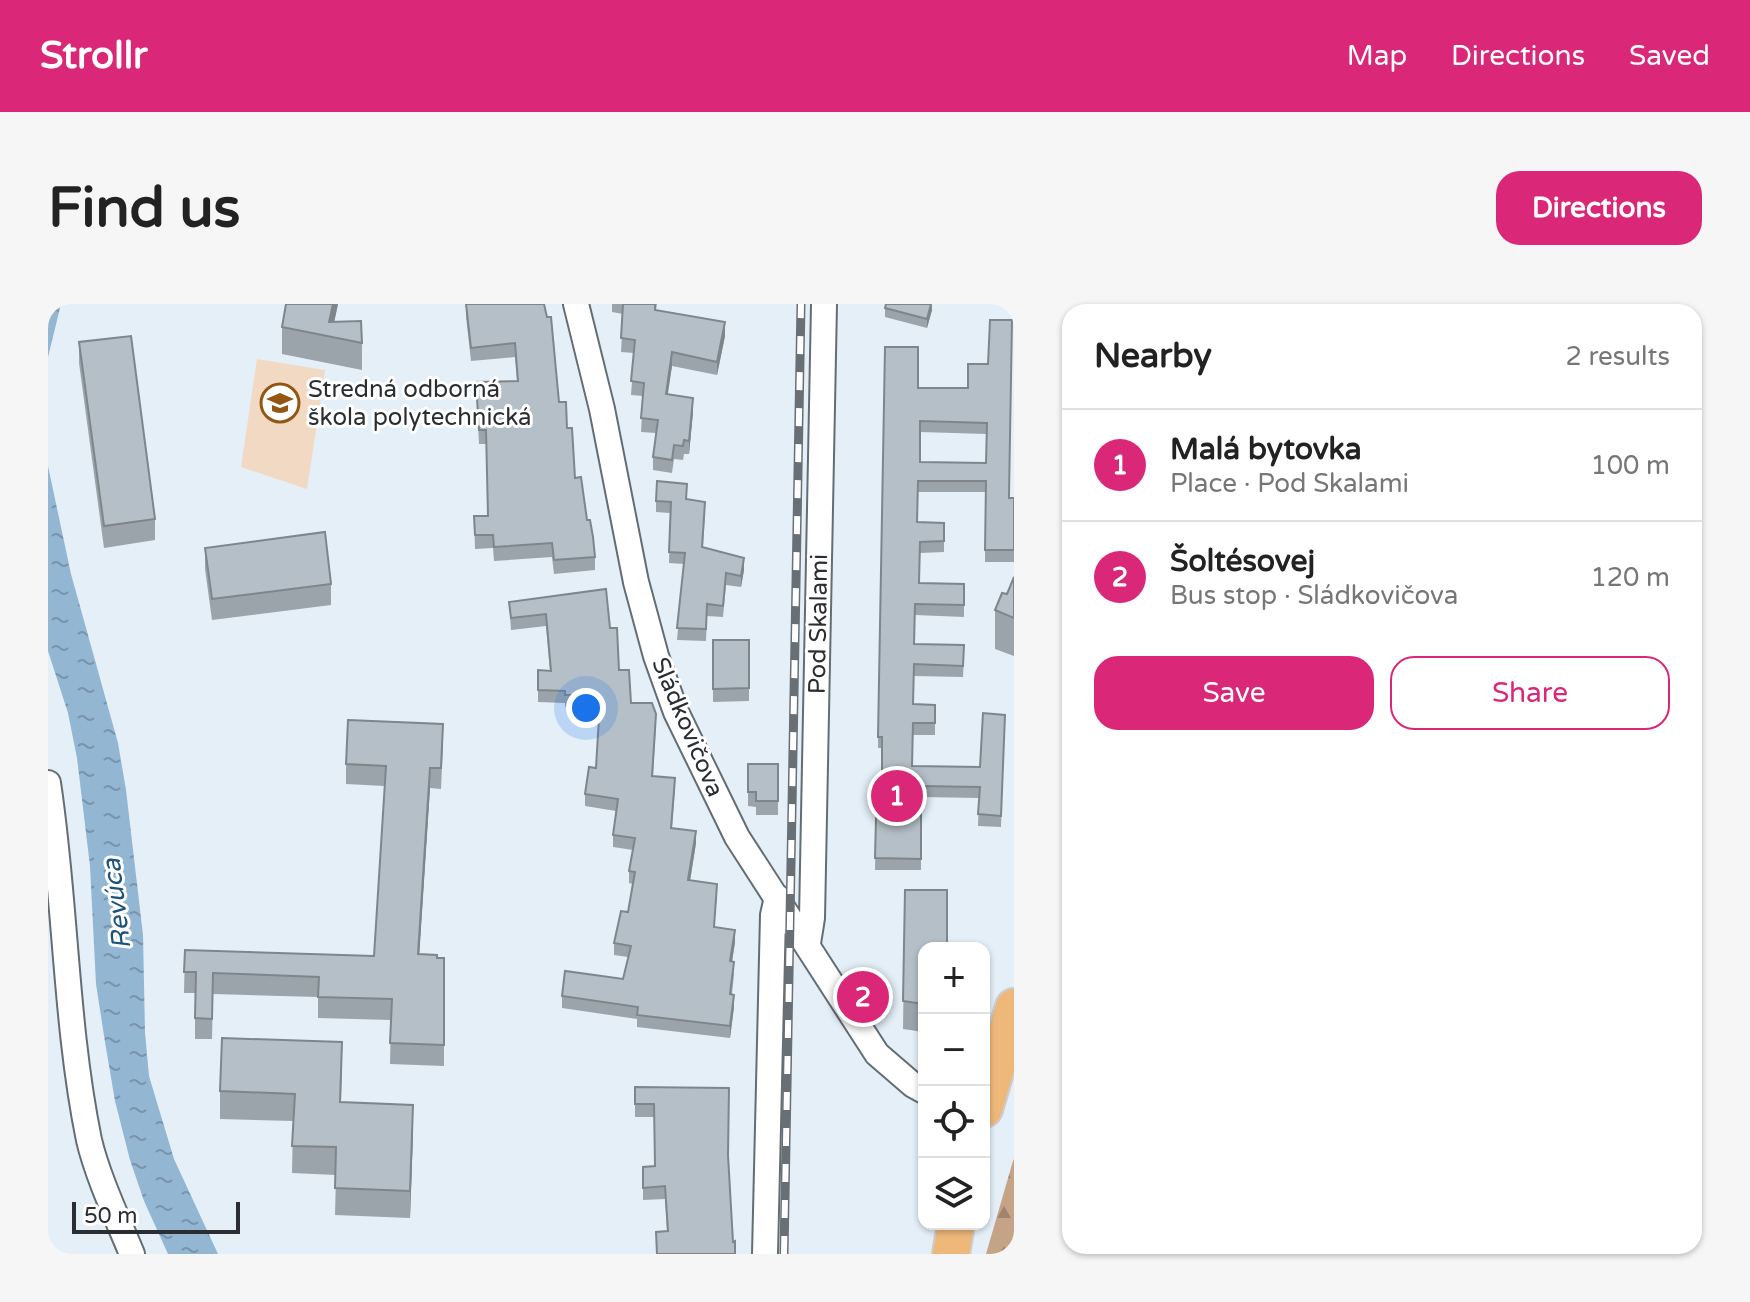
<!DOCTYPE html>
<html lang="en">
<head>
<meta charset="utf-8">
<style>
	body { margin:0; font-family:"Varela Round",sans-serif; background:#f6f6f6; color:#222 }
	.controls { position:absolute; right:24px; bottom:24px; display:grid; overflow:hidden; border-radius:16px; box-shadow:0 2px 6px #0004 }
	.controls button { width:72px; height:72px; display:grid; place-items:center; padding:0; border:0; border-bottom:2px solid #e0e0e0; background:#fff; color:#222; font:40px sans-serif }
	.scale { position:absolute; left:24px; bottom:20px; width:168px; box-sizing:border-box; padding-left:8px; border:4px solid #2a2e32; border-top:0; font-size:22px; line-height:28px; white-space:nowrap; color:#2a2e32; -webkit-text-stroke:6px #fff; paint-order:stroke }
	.you { position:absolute; left:538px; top:404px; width:28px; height:28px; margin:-20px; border:6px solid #fff; border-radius:50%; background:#1a73e8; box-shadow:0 0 0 12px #1a73e833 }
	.badge { display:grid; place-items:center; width:52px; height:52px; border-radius:50%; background:#db2777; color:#fff; font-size:26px; font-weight:700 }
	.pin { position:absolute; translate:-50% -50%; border:4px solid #fff; box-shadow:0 2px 8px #0006 }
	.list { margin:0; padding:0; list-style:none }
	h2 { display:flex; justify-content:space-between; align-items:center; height:104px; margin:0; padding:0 32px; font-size:34px }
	h2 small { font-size:26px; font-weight:400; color:#767676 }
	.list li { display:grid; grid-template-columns:52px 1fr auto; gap:24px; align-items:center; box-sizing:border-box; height:112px; padding:0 32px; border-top:2px solid #e0e0e0 }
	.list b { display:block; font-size:30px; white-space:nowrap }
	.list p { margin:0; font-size:26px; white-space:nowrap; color:#767676 }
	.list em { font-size:26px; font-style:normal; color:#767676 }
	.actions { display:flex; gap:16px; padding:24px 32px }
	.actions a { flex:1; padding:18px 0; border:2px solid #db2777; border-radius:24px; text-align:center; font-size:28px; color:#db2777 }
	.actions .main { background:#db2777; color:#fff }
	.icon { flex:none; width:44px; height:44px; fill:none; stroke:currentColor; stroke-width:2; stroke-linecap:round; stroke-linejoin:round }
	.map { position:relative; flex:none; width:966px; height:950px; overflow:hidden; border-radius:24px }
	header { display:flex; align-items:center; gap:48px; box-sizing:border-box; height:112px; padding:0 40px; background:#db2777; color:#fff }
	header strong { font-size:38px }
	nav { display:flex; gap:44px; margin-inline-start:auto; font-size:28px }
	.intro { display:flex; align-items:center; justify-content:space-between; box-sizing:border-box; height:192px; padding:0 48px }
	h1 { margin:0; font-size:56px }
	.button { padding:20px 36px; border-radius:24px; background:#db2777; color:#fff; font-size:28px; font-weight:700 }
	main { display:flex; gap:48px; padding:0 48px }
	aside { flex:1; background:#fff; border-radius:24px; box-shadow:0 2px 6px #0004 }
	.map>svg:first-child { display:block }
</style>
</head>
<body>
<header>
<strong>Strollr</strong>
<nav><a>Map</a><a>Directions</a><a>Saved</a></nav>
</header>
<div class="intro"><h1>Find us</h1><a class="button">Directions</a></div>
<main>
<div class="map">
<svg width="966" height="950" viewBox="0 0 966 950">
	<defs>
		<pattern id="forest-firs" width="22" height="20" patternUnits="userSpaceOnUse" patternTransform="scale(2)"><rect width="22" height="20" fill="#c5a386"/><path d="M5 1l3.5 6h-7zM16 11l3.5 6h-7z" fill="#a0856e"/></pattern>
		<pattern id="water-ripples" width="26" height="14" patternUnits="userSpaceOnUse" patternTransform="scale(2)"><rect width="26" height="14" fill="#93b6d3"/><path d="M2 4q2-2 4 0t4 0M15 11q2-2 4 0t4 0" fill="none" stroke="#7894ac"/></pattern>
	</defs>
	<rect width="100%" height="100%" fill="#e4eff8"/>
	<path fill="url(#forest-firs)" d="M966,855V950H938L965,857Z"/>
	<path fill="#f1d9c4" d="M209,55L277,66L259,185L193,163Z"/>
	<path fill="url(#water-ripples)" d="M0,0H13L0,53Z
		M0,162L23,270L70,439L78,486L95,631L97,728L101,772L126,855L170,950H120L96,897L82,856L67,797L57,738L48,680L42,562L29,454L20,409L0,347Z"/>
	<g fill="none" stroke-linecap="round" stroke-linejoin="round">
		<g stroke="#636d74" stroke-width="28">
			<path id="street" d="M528,0L554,105L588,278L608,352L628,408L689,533L829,750L865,781L876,787
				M0,479C18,597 17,719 41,836C49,871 70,916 84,950
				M760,639L764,614L776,0
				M717,950L725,611L729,593"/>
		</g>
		<g stroke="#cccdce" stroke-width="40">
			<path id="primary" d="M936,805L966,703
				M903,950L908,920"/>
		</g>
		<use href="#street" stroke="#fff" stroke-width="24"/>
		<use href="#primary" stroke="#eeb87b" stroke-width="36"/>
		<g stroke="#697075" stroke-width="9">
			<path id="rail" d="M736,950L753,0"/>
		</g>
		<use href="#rail" stroke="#fff" stroke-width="6" stroke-dasharray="18" stroke-linecap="butt"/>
	</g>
	<path fill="#9ba4ab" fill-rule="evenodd" d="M290,0L286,18L314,39V66L234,50V23Z
		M418,0H496L511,98L519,124L527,174L539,216L547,253V266L506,270L504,253L446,257L445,244L427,245L426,212H440L438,140H431L428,78L469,77L467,53L423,57L418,13Z
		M564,0H609L608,6L677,32L669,71L624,62L619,90L645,108L641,150H636L635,156L626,155L624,169L605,166V153L608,129L593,128L595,92L583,91L586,49L573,48L575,10L564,8Z
		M884,0V6L879,24L837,13V4Z
		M31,38L107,215V236L56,244L31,59Z
		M940,60L961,192V194H966V258H937V188H870L869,218L896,219V248L872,249L871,279L916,292V313L867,311L866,340L916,353L915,373L866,372L865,400L887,401V431H865L864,462L932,463L957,411L953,523L930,522L931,494L873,493V566H827L829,474H834V444H830V433L870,84H920ZM872,128L939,130L938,159L872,158Z
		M639,195L657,210L655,243L696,266L693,283L678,281L675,313L659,312L658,337L629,336L636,260L621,259L622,209L608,208V197Z
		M157,244L283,280V301L164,316L157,265Z
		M966,273V352L947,345V306L959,290Z
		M461,298L562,324L571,366L583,399L608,422L605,472L627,486L624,524L648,539L642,577L669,592L666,623L687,638L684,658L686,670L684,690L686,703L682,734L589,723V715L514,704V692L575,675L580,653L566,651V639L580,608L585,580L581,579V567L585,546L565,543V531L568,507L537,502V490L548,464L551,423L546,403H517V399L490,398V366L502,367L498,322L463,326Z
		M665,336H701V397L665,398Z
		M395,441L393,485L382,484L371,650L396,654V762L342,760L343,716L270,714V693L165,690L164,735H147V689H136L137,646L326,652L337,482L298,480V460Z
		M700,460H730V511H708V503L700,502Z
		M857,586L876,644V728L855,725Z
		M294,765L293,798L365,828L362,914L287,911L288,871L244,869L245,817L172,815V787Z
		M587,783L680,854L685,938L687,950H608V928L619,927L617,895L595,896V863L607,862L606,813H587Z"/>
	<path fill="#7e868b" d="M285,0H290L283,33L281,18Z
		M883,0L884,6L879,24V15Z
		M677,18V32L669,71V58Z
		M624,48V62L618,103V90Z
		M645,94V108L641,150V137Z
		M696,254V266L693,283V272Z
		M382,464V484L370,671V650Z
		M648,527V539L640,589V576Z
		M687,626V638L682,670V657Z
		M686,691V703L682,734V722Z
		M365,801V828L362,914V887Z"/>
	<path fill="#b4bfc7" stroke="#7e868b" stroke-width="2" fill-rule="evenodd" d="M238,0H285L281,18L313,17L314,39L234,23Z
		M418,0H496L499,13H503L511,98H518L519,124H524L527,174L533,173L539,216H542L545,233L547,253L506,256L504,239L446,243L445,231H427L426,212H440L438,126H431L428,78L470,77L467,39L423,44Z
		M575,0H607V6L677,18L669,58L624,48L618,90L645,94L641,137L636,136L635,142L626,141L624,156L605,153L610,116L593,114L596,79L583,77L587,36L573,34Z
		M838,0H883L879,15L837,4Z
		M942,16H964L961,191V194H966V246H937L938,177H870L869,218L896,219V237L872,238L871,279L916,280V301L867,300L866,340L916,341L915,362L866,360L865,400L887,401V419H865L864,462L932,463L935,409L957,411L953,512L930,510L932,483L873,482V555L827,554L829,474H834V433H830L837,43H870V84H920V60H940ZM872,117L939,119L938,159L872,158Z
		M83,32L107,215L56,222L31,38Z
		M609,177L639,180L638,195L657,198L654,243L696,254L693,272L678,269L675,302L659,300L658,325L629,324L637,249L621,248L623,198L608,197Z
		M277,228L283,280L164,295L157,244Z
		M966,273V314L947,306L954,289L959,290Z
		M558,285L562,324H569L571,366H581L583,399H604L608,410L604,472L627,474L623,524L648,527L640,576L669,580L666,623L687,626L682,657L686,658L682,690L686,691L682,722L589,711L590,703L514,692L517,667L575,675L583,642L566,639L573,607L580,608L587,568L581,567L587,534L565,531L570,495L537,490L541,463L548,464L551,413L546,391H517V387L490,386V366L503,367L498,310L463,314L461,298Z
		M665,336H701V384L665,385Z
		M300,416L395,420L393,464H382L370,650L389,651V654H396V741L342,739L344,695L270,693L271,673L165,669L164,715L147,714L148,668H136L137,646L326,652L338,462L298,460Z
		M700,460H730V497H708V488H700Z
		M857,586H899V644H876V700L855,697Z
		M174,734L294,738L292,798L365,801L362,887L287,884L288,843L244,842L247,790L172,787Z
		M587,783L681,784L680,851L685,938L687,937V950H609L608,928L620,927L617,882L595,884V863L607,862L606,800H587Z"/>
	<defs>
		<g id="school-ring" transform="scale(2)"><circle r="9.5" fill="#fff" stroke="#925715" stroke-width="1.5"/><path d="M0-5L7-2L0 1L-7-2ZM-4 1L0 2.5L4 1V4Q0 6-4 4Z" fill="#925715"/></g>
	</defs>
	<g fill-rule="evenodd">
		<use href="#school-ring" x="232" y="99"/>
	</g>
	<g text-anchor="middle" stroke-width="6" stroke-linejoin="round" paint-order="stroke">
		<g font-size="24" fill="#2a2e32" stroke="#fff" text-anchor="start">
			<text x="260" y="93">Stredná odborná<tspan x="260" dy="28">škola polytechnická</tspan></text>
		</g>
		<g font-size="24" fill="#2a2e32" stroke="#fff">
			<text transform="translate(770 320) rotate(-89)" y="8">Pod Skalami</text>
			<text transform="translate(640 423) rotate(67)" y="8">Sládkovičova</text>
		</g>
		<g font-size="26" font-style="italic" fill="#1b537a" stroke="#fff">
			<text transform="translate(68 600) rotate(-97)" y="9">Revúca</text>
		</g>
	</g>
</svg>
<div class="controls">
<button>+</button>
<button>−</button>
<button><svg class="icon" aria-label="locate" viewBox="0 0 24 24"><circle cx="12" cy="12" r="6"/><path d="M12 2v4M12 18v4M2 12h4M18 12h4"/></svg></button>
<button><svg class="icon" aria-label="layers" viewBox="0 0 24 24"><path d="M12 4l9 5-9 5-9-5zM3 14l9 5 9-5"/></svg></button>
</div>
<div class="scale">50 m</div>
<div class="you"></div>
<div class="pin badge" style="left:849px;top:492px">1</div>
<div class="pin badge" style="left:815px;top:693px">2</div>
</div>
<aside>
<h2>Nearby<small>2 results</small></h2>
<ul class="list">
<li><span class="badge">1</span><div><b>Malá bytovka</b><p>Place · Pod Skalami</p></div><em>100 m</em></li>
<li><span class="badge">2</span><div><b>Šoltésovej</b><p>Bus stop · Sládkovičova</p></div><em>120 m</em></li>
</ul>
<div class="actions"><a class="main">Save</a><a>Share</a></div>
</aside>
</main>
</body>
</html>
